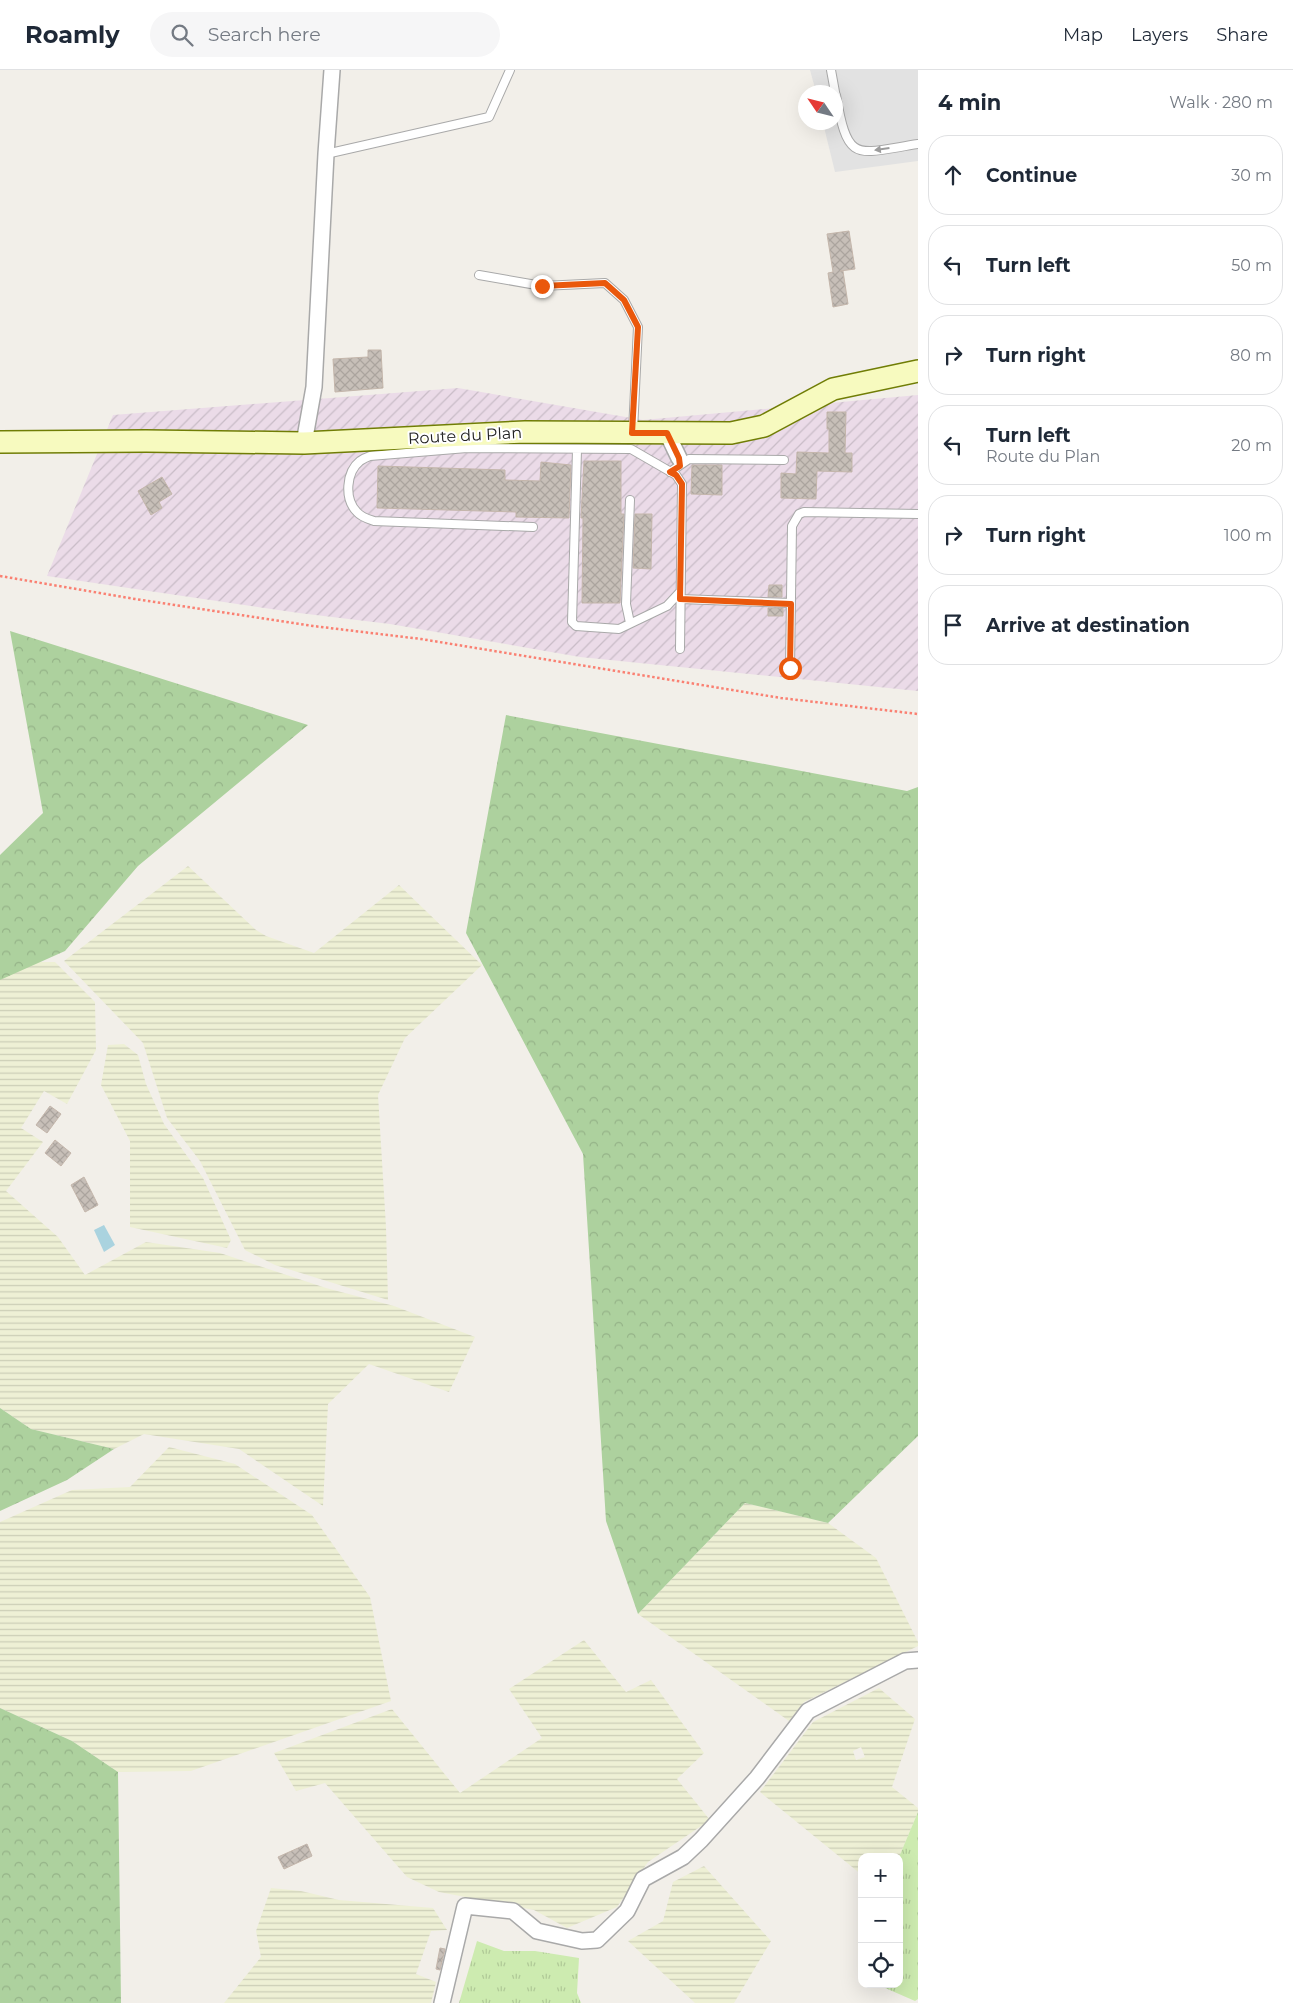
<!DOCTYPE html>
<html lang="en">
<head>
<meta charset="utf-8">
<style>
	body { margin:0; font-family:Montserrat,sans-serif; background:#f6f6f7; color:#1f2937 }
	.controls { position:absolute; right:15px; bottom:15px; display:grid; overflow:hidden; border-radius:10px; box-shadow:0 5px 20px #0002 }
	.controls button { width:45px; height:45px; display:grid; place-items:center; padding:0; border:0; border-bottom:1px solid #e0e1e3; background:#fff; color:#1f2937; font:25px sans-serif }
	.compass { position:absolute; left:798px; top:15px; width:45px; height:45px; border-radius:50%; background:#fff; box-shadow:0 5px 20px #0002; rotate:305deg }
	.stop { position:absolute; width:15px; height:15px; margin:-11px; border:4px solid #ea580c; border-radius:50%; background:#fff }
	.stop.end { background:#ea580c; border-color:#fff; box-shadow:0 1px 5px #0008 }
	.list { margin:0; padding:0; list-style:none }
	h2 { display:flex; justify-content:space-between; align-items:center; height:65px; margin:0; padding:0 20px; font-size:21px }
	h2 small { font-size:16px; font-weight:400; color:#747a83 }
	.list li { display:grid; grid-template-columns:32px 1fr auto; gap:15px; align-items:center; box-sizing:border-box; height:80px; margin:0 10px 10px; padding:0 10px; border:1px solid #e0e1e3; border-radius:20px }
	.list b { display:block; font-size:19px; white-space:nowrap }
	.list p { margin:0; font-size:16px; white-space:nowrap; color:#747a83 }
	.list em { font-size:16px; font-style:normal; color:#747a83 }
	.icon { flex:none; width:28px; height:28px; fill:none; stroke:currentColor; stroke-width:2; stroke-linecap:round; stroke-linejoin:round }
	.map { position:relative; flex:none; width:918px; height:1933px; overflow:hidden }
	header { display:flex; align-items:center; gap:30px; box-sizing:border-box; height:70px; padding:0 25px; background:#fff; border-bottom:1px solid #e0e1e3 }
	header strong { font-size:24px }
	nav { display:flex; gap:28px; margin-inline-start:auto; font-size:18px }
	.search { width:350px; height:45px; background:#f6f6f7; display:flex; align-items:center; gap:12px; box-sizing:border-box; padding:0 18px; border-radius:28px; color:#747a83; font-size:19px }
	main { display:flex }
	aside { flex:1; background:#fff }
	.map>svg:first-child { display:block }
</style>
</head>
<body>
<header>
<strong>Roamly</strong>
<div class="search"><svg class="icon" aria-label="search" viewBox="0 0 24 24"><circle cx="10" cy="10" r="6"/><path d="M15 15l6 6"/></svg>Search here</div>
<nav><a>Map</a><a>Layers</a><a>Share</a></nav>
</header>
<main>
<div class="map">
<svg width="918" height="1933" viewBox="0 0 918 1933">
	<defs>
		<pattern id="industrial-furrows" width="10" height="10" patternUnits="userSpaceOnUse" patternTransform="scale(1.25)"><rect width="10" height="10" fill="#ebdbe8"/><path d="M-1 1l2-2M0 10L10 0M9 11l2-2" fill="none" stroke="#c9bcc7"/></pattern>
		<pattern id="farmland-rules" width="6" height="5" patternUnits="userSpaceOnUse" patternTransform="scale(1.25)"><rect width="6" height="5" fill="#eef0d5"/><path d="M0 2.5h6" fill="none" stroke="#ccceb7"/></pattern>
		<pattern id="grass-tufts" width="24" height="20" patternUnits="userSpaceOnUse" patternTransform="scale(1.25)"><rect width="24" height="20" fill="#cdebb0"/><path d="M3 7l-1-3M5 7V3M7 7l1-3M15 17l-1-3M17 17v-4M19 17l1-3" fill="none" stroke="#b0c997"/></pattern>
		<pattern id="forest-crowns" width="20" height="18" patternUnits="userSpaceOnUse" patternTransform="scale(1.25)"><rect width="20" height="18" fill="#add19e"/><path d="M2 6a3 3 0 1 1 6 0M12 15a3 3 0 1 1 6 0" fill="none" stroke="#95b388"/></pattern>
		<pattern id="building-cross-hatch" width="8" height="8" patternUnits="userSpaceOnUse" patternTransform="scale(1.25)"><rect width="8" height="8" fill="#c7bfb8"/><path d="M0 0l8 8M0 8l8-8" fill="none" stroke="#aba49e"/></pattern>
	</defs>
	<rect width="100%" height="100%" fill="#f2efe9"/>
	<path fill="url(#industrial-furrows)" d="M458,318L643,350L918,325V621L580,587L390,554L299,543L47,506L113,345Z"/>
	<path fill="url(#farmland-rules)" fill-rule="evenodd" d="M188,796L256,860L266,866L314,883L399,815L482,895L405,968L378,1025L386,1157L388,1230L275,1195L245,1180L200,1091L167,1048L143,973L64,891Z
		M0,892H55L95,932L96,980L67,1034L44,1021L21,1058L43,1072L6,1121L58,1167L85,1205L146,1172L220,1183L326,1218L394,1236L475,1267L449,1322L369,1294L328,1334L323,1436L239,1379L144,1364L114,1379L31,1359L0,1338Z
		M124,974L138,985L146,1014L164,1054L203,1108L231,1170L227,1178L130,1157V1071L101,1015L108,975Z
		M169,1377L235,1394L312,1445L370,1527L391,1631L191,1701L118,1702L72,1671L0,1638V1452L72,1420L130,1417Z
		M745,1433L828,1453L876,1488L918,1572V1576L804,1632L789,1651L638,1544Z
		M584,1570L626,1622L651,1610L704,1683L677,1709L710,1750L648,1792L617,1837L567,1858L534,1840L439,1822L407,1807L325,1713L296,1721L274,1683L392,1639L460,1723L542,1668L509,1619Z
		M879,1618L915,1649L892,1717L918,1738V1742L899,1787H862V1805L760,1722L813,1652ZM861,1677L865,1687L856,1690L853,1681Z
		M704,1796L771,1871L734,1933H695L628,1871L663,1851L673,1812Z
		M271,1818L301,1821L339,1830L433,1838L447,1860L431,1861L416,1904L436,1912L431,1933H224L261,1887L256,1861Z"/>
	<path fill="url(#grass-tufts)" d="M918,1742V1929L915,1931L876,1914H899V1787Z
		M477,1871L504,1881H535L579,1888L577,1923L581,1933H459Z"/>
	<path fill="url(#forest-crowns)" d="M10,561L308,655L138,796L65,881L0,910V785L43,743Z
		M506,645L907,721L918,717V1366L828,1453L745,1433L638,1544L606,1451L583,1084L466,863Z
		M0,1338L31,1359L114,1379L67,1410L0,1441Z
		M0,1638L72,1671L118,1702L121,1933H0Z"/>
	<path fill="#e2e2e2" d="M810,0H918V91L835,102L823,53L836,52V22H816Z"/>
	<path fill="#aad3df" d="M104,1155L115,1175L104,1182L94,1160Z"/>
	<path fill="url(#building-cross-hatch)" stroke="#c4b6ab" d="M849,161L855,199L840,201H843L848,234L833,237L828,203L833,202L827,164Z
		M368,280H381L383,318L335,322L333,289L368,287Z
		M827,342H846L845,383H852V402L817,401L816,429L781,428V403L796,404L797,382L829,383V359H827Z
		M584,391H621V444H624L620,533H582L583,448H581Z
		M541,392L571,395L569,448L516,447V442L377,438L378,396L505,400V410L540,411Z
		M692,395H722V425L691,424Z
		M162,407L172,424L159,432L162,438L151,445L138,421Z
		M635,444H652L651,499L633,498Z
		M769,515H782V527H768Z
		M768,538H783V546H768Z
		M50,1036L61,1044L47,1063L36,1055Z
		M55,1070L71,1083L61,1096L45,1083Z
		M84,1107L98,1135L85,1142L71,1115Z
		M307,1774L312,1786L284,1799L278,1787Z
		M440,1878L445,1879L440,1900L436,1899Z"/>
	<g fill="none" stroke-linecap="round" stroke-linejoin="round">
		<g stroke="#a9a9a9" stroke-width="10">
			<path id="lane" d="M831,0L835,22
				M836,25C848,94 855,84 918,74
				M326,84L489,47L510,0
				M479,205L542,216L605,213L624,230L638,257L633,361
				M577,380L572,552L576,556L619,559L667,536L680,522
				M670,402L689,389L784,390
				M630,430L626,534L630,553
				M533,457L374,451C368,449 361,447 357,442C344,429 346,402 360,391C363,389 367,387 370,386L467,378L631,379L676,405L682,414L680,579
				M680,529L791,533
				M790,598L792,456L799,444L804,442L918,444"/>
		</g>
		<g stroke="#a9a9a9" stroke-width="18">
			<path id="street" d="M667,363L679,388
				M304,373L314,317L326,84L332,0
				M442,1933L465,1836L513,1841L537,1861L582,1871L597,1870L627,1841L643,1809L683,1787L701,1770L757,1708L808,1641L905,1591L918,1590"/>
		</g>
		<g stroke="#707d05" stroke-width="24">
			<path id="secondary" d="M0,372L146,371L304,373L525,362L731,363L764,356L833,319L918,301"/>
		</g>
		<path stroke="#fa8072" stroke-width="2.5" stroke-dasharray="2.5 2.5" stroke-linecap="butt" d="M0,506L135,529L313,556L421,569L781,628L918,644"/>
		<use href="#lane" stroke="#fff" stroke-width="8"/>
		<use href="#street" stroke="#fff" stroke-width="15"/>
		<use href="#secondary" stroke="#f7fabf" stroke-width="21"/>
	</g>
	<defs><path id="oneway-solid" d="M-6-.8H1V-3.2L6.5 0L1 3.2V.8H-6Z" transform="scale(1.25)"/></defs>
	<use fill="#9c9c9c" href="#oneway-solid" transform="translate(882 79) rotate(172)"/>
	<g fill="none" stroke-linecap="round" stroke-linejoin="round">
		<path stroke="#ea580c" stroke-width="6" d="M542,216L605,213L624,230L638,257L632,363H667L679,388L680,396L670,402L676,405L682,414L680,529L791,534L790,598"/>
	</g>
	<g text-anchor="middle" stroke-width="4" stroke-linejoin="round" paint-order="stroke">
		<g font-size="16" fill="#222" stroke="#fff">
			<text transform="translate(465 365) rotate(-3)" y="6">Route du Plan</text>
		</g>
	</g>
</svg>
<div class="controls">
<button>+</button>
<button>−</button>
<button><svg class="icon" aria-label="locate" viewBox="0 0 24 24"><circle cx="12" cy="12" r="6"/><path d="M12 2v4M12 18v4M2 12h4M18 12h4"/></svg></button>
</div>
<svg class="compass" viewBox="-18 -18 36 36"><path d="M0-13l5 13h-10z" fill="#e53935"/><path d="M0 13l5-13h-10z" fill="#747a83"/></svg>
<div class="stop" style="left:790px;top:598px"></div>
<div class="stop end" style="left:542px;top:216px"></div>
</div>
<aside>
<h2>4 min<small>Walk · 280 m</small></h2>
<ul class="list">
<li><svg class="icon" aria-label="ahead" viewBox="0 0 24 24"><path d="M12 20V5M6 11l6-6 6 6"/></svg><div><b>Continue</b></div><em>30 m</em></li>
<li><svg class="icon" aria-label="left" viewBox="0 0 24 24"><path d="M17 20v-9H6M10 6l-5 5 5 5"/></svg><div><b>Turn left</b></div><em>50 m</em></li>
<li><svg class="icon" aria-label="right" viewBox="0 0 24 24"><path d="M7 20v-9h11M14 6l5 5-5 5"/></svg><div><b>Turn right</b></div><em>80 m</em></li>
<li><svg class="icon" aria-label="left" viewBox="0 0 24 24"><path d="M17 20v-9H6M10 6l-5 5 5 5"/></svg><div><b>Turn left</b><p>Route du Plan</p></div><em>20 m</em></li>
<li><svg class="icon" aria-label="right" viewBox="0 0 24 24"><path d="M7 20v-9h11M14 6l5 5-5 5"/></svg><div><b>Turn right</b></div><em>100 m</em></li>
<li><svg class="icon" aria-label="arrive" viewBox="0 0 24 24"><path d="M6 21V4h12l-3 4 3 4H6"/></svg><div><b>Arrive at destination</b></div></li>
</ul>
</aside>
</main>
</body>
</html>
